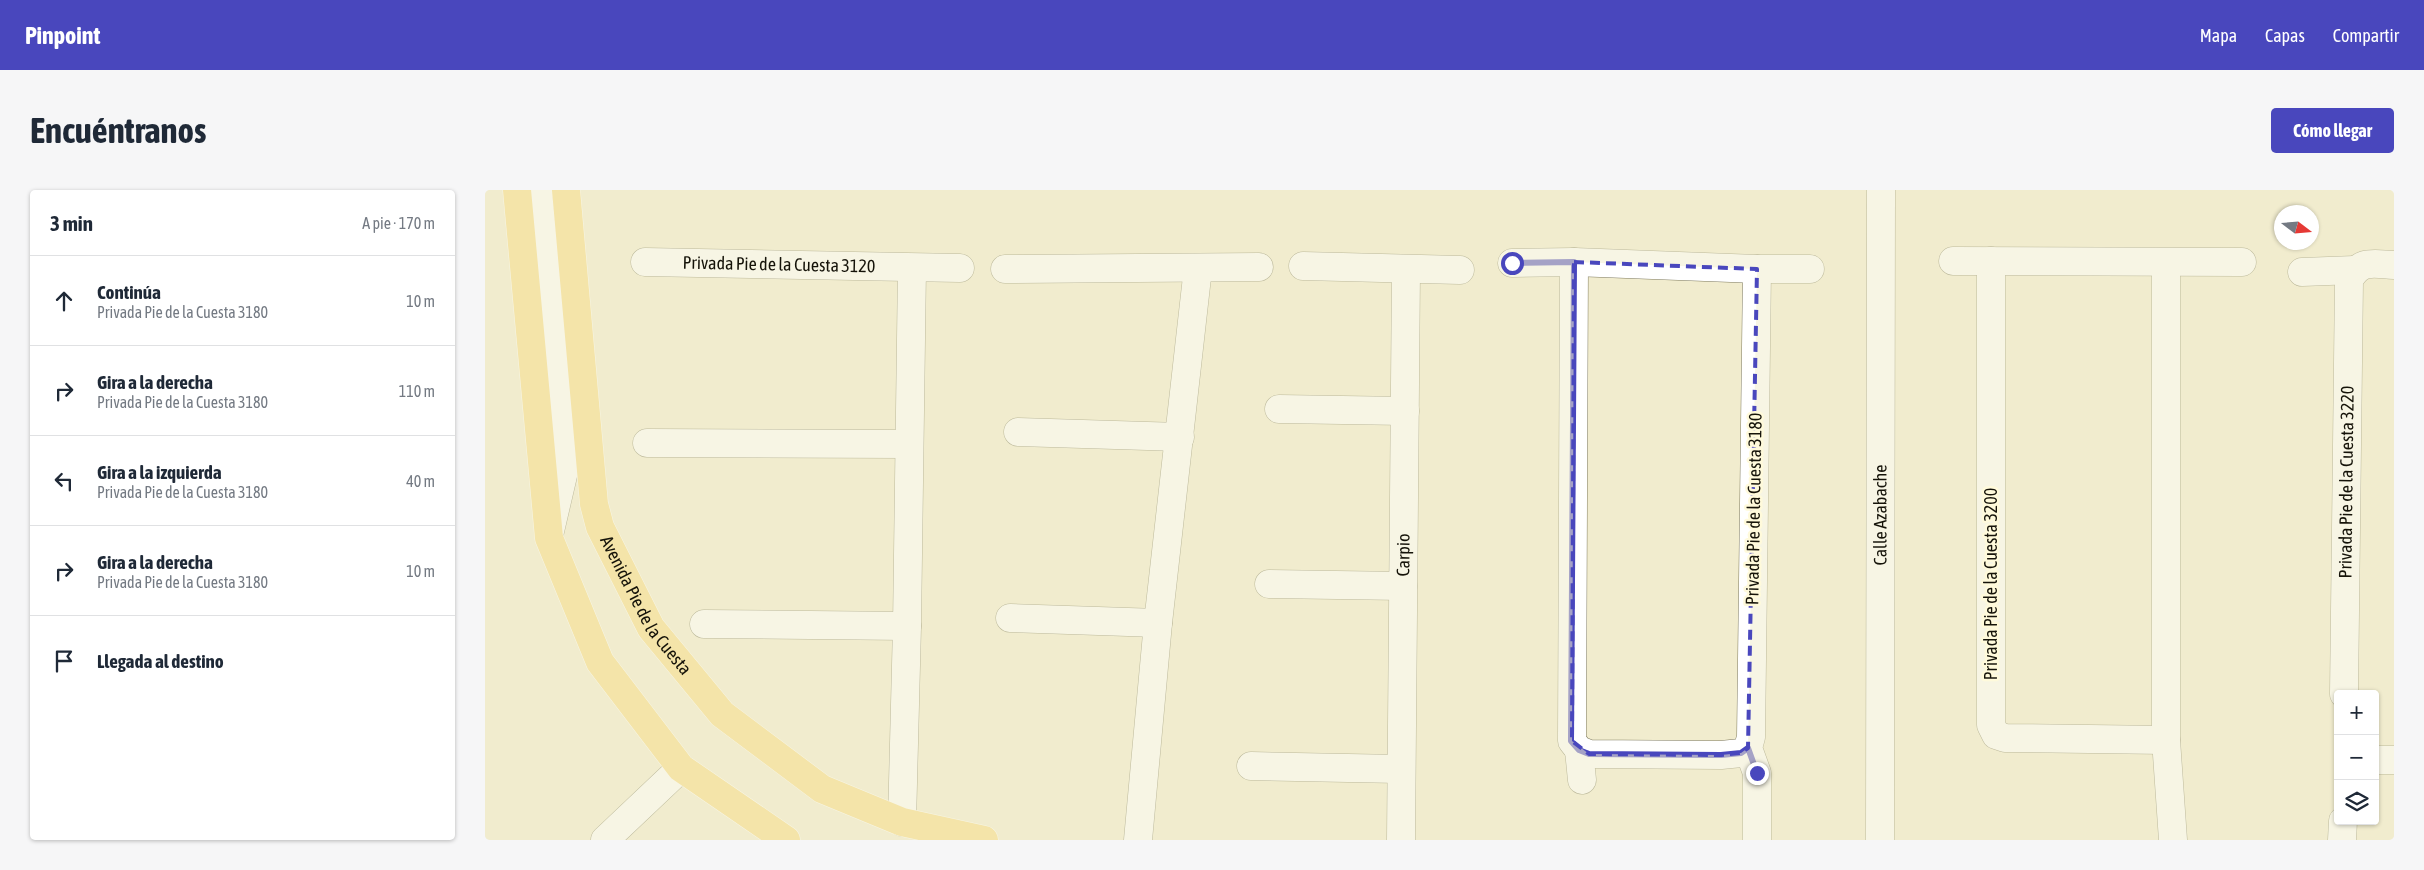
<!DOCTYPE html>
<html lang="es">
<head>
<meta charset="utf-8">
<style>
	body { margin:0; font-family:"Asap Condensed",sans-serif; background:#f6f6f7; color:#1f2937 }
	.controls { position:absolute; right:15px; bottom:15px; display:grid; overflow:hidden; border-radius:5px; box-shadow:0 1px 4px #0004 }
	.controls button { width:45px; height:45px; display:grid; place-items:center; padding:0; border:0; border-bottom:1px solid #e0e1e3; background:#fff; color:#1f2937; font:25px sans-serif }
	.compass { position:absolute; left:1789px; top:15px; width:45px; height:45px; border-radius:50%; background:#fff; box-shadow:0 1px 4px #0004; rotate:106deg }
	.stop { position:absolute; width:15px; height:15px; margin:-11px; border:4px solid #4947bd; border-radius:50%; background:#fff }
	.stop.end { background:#4947bd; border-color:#fff; box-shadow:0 1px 5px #0008 }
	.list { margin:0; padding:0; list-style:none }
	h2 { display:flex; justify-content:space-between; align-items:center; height:65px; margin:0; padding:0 20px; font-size:21px }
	h2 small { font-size:16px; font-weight:400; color:#747a83 }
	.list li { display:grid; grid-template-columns:32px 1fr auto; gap:15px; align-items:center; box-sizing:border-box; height:90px; padding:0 20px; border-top:1px solid #e0e1e3 }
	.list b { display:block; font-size:19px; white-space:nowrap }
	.list p { margin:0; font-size:16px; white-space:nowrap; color:#747a83 }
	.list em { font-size:16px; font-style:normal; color:#747a83 }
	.icon { flex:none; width:28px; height:28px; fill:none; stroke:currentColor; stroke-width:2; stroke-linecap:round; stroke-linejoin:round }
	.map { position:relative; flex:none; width:1909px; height:650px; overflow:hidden; border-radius:5px }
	header { display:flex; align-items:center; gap:30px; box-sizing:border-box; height:70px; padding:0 25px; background:#4947bd; color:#fff }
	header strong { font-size:24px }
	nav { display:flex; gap:28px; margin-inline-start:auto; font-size:18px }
	.intro { display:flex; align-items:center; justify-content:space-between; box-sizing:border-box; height:120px; padding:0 30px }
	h1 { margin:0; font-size:35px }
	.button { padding:12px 22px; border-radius:5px; background:#4947bd; color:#fff; font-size:18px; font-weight:700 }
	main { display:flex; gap:30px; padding:0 30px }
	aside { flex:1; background:#fff; border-radius:5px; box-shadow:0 1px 4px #0004 }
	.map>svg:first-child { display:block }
</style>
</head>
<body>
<header>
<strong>Pinpoint</strong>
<nav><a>Mapa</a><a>Capas</a><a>Compartir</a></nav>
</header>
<div class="intro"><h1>Encuéntranos</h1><a class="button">Cómo llegar</a></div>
<main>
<aside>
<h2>3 min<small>A pie · 170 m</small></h2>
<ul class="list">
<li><svg class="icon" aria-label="ahead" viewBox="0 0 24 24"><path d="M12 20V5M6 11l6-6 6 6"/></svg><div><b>Continúa</b><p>Privada Pie de la Cuesta 3180</p></div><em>10 m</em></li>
<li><svg class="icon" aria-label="right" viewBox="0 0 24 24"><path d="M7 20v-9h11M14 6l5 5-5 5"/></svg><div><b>Gira a la derecha</b><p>Privada Pie de la Cuesta 3180</p></div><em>110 m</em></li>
<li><svg class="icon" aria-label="left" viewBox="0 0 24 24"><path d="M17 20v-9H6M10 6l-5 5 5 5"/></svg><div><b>Gira a la izquierda</b><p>Privada Pie de la Cuesta 3180</p></div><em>40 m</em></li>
<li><svg class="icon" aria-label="right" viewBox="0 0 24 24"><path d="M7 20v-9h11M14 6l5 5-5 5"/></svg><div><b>Gira a la derecha</b><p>Privada Pie de la Cuesta 3180</p></div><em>10 m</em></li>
<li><svg class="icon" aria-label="arrive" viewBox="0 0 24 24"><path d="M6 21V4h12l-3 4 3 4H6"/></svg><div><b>Llegada al destino</b></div></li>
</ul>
</aside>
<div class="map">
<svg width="1909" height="650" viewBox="0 0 1909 650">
	<rect width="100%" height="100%" fill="#f1ecce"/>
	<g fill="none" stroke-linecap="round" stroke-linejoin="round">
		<g stroke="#7f7b5f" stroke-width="29">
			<g id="minor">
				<path d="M53,0L79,281L65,341"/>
				<path d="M1468,71L1757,72"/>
				<path d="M1506,71V535L1511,545L1520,548L1681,550"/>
				<path id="s1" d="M160,72L475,78"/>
				<path d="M1089,72L1087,551L1094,560L1104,564L1236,565L1256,563L1263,558"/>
				<path d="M1027,73L1089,72L1272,79L1266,547L1263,558L1272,583V650"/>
				<path d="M1681,73V550L1688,650"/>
				<path d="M818,76L975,80"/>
				<path d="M520,79L774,77"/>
				<path d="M1272,79H1325"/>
				<path d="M1817,82L1870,80"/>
				<path d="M794,219L920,221"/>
				<path d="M533,242L695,247"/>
				<path d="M162,253L423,254"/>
				<path d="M784,394L918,396"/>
				<path d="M525,428L673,433"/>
				<path d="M219,434L422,436"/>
				<path id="s2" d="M1859,504L1864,90C1876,69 1887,74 1909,75"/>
				<path d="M1094,560L1097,590"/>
				<path d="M1890,570H1909"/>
				<path d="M766,576L915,579"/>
				<path d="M417,632L422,436L427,78"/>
				<path d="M120,650L196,578"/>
				<path d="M653,650L673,433L713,78"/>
				<path id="s3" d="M916,650L921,80"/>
				<path id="s4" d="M1395,650L1396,0"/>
				<path d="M1857,650L1858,631"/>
			</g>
		</g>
		<g stroke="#fff" stroke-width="29">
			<g id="major">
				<path d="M32,0L64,348L115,472L196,578L301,650"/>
				<path id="s5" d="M81,0L109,314L115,337L166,438L237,524L337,599L417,632L499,650"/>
			</g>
		</g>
		<use href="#minor" stroke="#fff" stroke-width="28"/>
		<use href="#major" stroke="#f9d97d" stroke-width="28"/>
	</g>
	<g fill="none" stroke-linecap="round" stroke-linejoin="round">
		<path stroke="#4947bd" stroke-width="6" d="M1027,73L1089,72L1086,551L1094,560L1104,564L1236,565L1256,563L1263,558L1272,583"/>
	</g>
	<path d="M0 0H1909V650H0ZM1089,72L1272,79L1263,558L1256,563L1236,565L1104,564L1087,551Z" fill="#f1ecce" fill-opacity=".55" fill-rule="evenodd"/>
	<path fill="none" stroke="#4947bd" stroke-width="4" stroke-dasharray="10 6" stroke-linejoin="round" d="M1089,72L1272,79L1263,558L1256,563L1236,565L1104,564L1087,551Z"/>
	<g text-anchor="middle" stroke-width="5" stroke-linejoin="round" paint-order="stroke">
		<g font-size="18" fill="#151309" stroke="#fffadb">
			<text dy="6" stroke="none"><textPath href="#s1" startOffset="134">Privada Pie de la Cuesta 3120</textPath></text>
			<text dy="6" stroke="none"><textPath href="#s2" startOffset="212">Privada Pie de la Cuesta 3220</textPath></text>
			<text transform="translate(1269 319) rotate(-89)" y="6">Privada Pie de la Cuesta 3180</text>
			<text dy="6" stroke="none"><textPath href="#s4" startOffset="325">Calle Azabache</textPath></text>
			<text dy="6" stroke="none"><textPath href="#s3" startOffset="285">Carpio</textPath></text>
			<text transform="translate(1506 394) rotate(-90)" y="6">Privada Pie de la Cuesta 3200</text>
			<text dy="6" stroke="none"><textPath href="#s5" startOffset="430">Avenida Pie de la Cuesta</textPath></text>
		</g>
	</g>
</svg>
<div class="controls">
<button>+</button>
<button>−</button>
<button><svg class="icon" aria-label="layers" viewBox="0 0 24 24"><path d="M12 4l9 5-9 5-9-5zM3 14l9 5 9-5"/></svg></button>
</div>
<svg class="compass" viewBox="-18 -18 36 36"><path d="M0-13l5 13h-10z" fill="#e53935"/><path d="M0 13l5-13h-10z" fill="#747a83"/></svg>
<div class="stop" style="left:1027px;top:73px"></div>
<div class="stop end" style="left:1272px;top:583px"></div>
</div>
</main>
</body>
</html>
